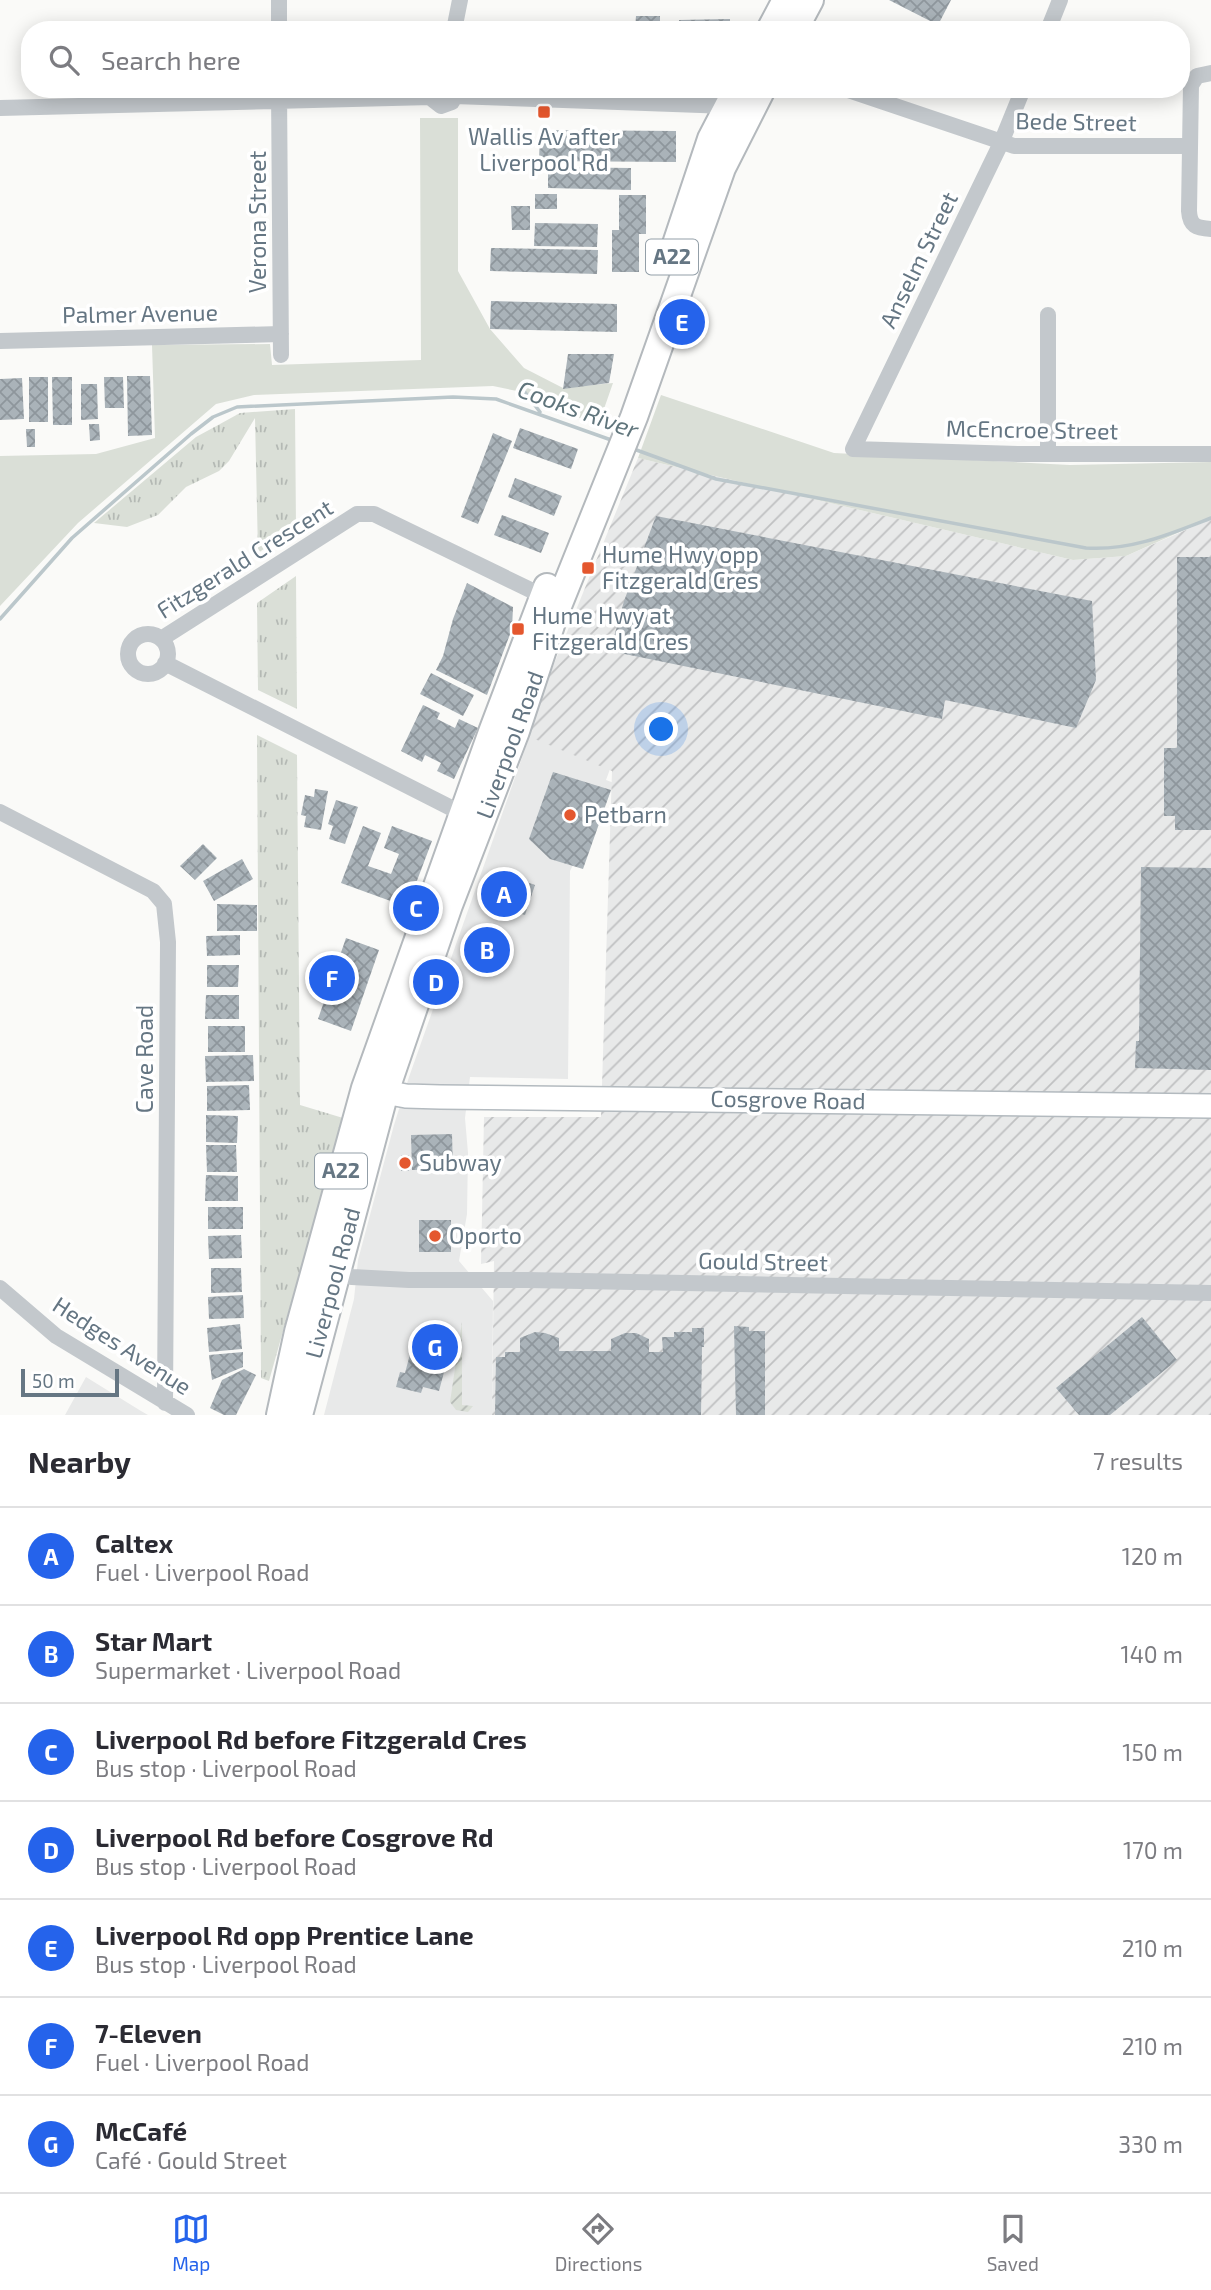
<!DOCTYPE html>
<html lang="en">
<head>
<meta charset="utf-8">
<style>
	body { margin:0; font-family:"Exo 2",sans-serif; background:#f2f2f3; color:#2b2b33 }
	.scale { position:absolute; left:21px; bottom:18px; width:98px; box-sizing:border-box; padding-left:7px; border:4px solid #657683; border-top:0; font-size:19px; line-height:24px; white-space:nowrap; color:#657683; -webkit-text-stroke:5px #fff; paint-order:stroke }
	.you { position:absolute; left:662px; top:730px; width:24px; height:24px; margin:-18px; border:5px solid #fff; border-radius:50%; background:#1a73e8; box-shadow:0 0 0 10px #1a73e833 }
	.badge { display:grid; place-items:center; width:46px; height:46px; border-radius:50%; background:#2563eb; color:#fff; font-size:23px; font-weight:700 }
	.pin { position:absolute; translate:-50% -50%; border:4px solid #fff; box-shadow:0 2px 7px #0006 }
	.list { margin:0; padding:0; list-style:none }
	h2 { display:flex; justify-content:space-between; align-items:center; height:91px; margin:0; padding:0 28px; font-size:30px }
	h2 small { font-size:23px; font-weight:400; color:#7c7c81 }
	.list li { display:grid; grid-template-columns:46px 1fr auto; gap:21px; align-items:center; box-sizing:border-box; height:98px; padding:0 28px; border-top:2px solid #e1e1e2 }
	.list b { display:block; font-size:26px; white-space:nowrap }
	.list p { margin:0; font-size:23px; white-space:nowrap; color:#7c7c81 }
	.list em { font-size:23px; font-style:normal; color:#7c7c81 }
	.icon { flex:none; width:38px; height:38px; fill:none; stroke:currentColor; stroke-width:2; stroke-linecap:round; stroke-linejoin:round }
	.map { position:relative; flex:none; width:1211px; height:1415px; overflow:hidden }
	.search { position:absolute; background:#fff; box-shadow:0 4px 18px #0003; left:21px; right:21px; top:21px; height:77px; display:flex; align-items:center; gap:18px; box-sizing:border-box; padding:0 24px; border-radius:28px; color:#7c7c81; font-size:26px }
	.sheet { height:777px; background:#fff }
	nav { display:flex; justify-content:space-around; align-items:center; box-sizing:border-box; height:98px; border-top:2px solid #e1e1e2; background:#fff; font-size:19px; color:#7c7c81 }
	nav a { display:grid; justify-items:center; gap:4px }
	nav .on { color:#2563eb }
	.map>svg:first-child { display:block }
</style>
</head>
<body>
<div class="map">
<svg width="1211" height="1415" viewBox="0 0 1211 1415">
	<defs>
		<pattern id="industrial-furrows" width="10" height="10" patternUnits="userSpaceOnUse" patternTransform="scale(1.75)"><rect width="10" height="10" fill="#e8e9e9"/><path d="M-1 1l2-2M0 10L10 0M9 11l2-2" fill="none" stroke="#c0c1c2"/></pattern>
		<pattern id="grass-tufts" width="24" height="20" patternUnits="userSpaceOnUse" patternTransform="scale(1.75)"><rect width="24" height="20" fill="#dadfd7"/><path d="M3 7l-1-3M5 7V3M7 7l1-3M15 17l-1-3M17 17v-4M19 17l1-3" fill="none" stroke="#b4b9b4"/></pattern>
		<pattern id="garden-furrows" width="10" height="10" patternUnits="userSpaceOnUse" patternTransform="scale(1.75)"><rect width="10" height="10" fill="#dadfd7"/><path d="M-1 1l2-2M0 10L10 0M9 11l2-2" fill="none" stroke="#b4b9b4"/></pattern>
		<pattern id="building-cross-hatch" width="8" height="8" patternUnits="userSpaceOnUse" patternTransform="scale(1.75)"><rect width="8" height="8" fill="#aab3b9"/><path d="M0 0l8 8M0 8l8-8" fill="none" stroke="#8e969c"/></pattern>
	</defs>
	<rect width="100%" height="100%" fill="#fafaf8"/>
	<path fill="#e8e9e9" d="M535,721L616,753L606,780L614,783L582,862L574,863L570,871L568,1079L470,1077L465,1118L468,1153L467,1214L459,1261L493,1301L492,1415H324L354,1299L358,1260L394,1125L409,1077Z
		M86,1377L141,1411L148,1415H65Z"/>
	<path fill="url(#industrial-furrows)" d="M638,458L1073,560L1126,556L1211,519V1415H492L494,1261L481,1264L484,1117H601L612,771L525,735Z"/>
	<path fill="url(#grass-tufts)" d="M295,409L296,527L258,553L255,418L229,461L219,471L186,487L158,515L127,527L94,523L196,437L220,424L240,413Z
		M296,576L297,709L258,690L257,603Z
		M257,735L297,755L300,1105L343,1118L269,1381L261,1378Z"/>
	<path fill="#dadfd7" d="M420,118H458V271L490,329L524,368L563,388L613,383L598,426L517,391L493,386L254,395L216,404L78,523L0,606V456L96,454L155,438L152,345L270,344L272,365L421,360Z
		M661,395L834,453L1070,465L1211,462V518L1126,556L1073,560L638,458Z"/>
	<path fill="url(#garden-furrows)" d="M462,1322V1405L473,1406L468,1412L456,1410L450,1402Z"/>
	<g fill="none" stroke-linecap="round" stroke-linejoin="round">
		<path stroke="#bbc7cb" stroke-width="3.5" d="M524,391L540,412
			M631,448L716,479L1086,548C1131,551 1170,534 1211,518
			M0,619L72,538L191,434L213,417L237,407L453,397L496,399L614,441"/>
	</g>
	<path fill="url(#building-cross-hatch)" d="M889,0H951L938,25Z
		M636,16H660V30H635Z
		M730,19V30H680L679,20Z
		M540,130L676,131V162L539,161Z
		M548,167L631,168V190L548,188Z
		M535,194H557V209H535Z
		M619,195H646V234H639V272H612V230H619Z
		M511,206H530V230H512Z
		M535,223L598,224L597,247L534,246Z
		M491,248L598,250L597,274L490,271Z
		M491,301L617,304V332L490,329Z
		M568,354H614L609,383L563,389Z
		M127,376H150L152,435L128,436Z
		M29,377H48V422H29Z
		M52,377H72V425H53Z
		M104,377H123L124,408H105Z
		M22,378L24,419L0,420V379Z
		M81,384H97L98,419L81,420Z
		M89,424H99L100,440L90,441Z
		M520,428L578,449L571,469L513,448Z
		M26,429H35V447H27Z
		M493,433L512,441L478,524L461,517Z
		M515,478L562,496L554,516L508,497Z
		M502,515L549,533L541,553L494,535Z
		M656,516L1092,601L1096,680L1076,728L945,700L942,719L610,651L624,601Z
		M1177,557H1211V830H1175V816H1164V748H1177Z
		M467,583L513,607L512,629L487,695L436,670L443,656L453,619Z
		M431,673L474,695L463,716L420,694Z
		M423,705L440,713L437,719L455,728L459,719L478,728L454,779L437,771L441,763L425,755L422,762L401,751Z
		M553,772L611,790L583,869L550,859L529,839Z
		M315,789L328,791L321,830L304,827L306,816L301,815L305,795L314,797Z
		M336,800L358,807L345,844L329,839L333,826L328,824Z
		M363,826L381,833L368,866L391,874L399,854L384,848L392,826L432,841L407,907L341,883Z
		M203,844L217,858L195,880L180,866Z
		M242,859L253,879L214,901L203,881Z
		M1141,867L1211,868V1070L1135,1068L1136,1041H1139Z
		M494,871L535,885L525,915L484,901Z
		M217,904L257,905V931H217Z
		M472,930L512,945L502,970L462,954Z
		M240,935V955L207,956L206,936Z
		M346,938L379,950L351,1031L318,1019Z
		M207,965H239L238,987H207Z
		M206,995H239V1019H205Z
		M208,1026H245V1052H208Z
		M253,1055L254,1081L206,1082L205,1056Z
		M249,1085L250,1110L207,1111V1086Z
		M206,1115L238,1116L237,1143L206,1142Z
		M452,1134L453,1169L412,1170L411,1135Z
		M206,1145H236L237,1172H207Z
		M401,1155H409V1171H401Z
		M206,1175L238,1176V1201H205Z
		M208,1207H243V1229H208Z
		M419,1220H451V1252H419Z
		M241,1235L242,1258L209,1259L208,1236Z
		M211,1268H241L242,1292L211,1293Z
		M243,1295L244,1318L209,1319L208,1297Z
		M1142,1317L1177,1360L1110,1415H1079L1056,1388Z
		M240,1324L242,1349L209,1352L207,1328Z
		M734,1326L749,1327V1331H765V1415H736Z
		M417,1328L453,1338L439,1391L423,1387L421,1393L396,1387L400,1372L405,1373Z
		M692,1328H704V1347H702L701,1415H495L496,1357H505V1352H520V1338L535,1332L545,1333L559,1338V1351H611V1339L625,1333H636L649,1339V1352H663L662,1337H674V1332H692Z
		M243,1352V1367L212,1380L209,1355Z
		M244,1369L256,1375L236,1415H224L210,1408L222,1380Z"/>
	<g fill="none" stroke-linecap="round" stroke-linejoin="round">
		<g stroke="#b3babf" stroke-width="26">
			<path id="secondary" d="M368,1089L406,1096L440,1097L1211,1106"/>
		</g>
		<g stroke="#b4b9bd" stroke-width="30">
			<path id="trunk" d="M770,30L786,0
				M794,30L810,0
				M675,247L711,139L737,89
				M280,1415L298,1332L365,1088L492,732L547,587
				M299,1415L385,1092L449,905L516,731L554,616L634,417L722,168L762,89"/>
		</g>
		<path stroke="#c3c8cc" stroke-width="16" d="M279,0V30
			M454,30L460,0
			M1048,30L1060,0
			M1211,73L1197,76L1191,85L1189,211C1190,226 1196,228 1211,229
			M279,89L281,355
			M432,89V99L441,106L452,102L455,94L454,89
			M845,89L1014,146H1189
			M1023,89L1001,143L853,449L1018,454H1211
			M455,96L728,106L731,109
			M0,108L431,97
			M0,341L281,334
			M1048,454V315
			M128 654a20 20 0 1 1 40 0a20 20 0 1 1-40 0Z
			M161,639L357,514H374L543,596
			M165,663L469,817
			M0,812L153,891L164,904L168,942L165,1403
			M329,1271L352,1277L409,1280H528L1211,1293
			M0,1288L56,1336L187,1415"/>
		<use href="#secondary" stroke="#fff" stroke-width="23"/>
		<use href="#trunk" stroke="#fff" stroke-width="26"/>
	</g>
	<g fill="#e4572e" stroke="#fff" stroke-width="2.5">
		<rect x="537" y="105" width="14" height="14" rx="3.5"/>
		<rect x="581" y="561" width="14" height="14" rx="3.5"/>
		<rect x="511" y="622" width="14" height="14" rx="3.5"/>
		<circle cx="570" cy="815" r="7"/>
		<circle cx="405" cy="1163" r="7"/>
		<circle cx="435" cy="1236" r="7"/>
	</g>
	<g text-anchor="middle" stroke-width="7" stroke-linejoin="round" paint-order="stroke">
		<g fill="#fff" stroke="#939fa8" stroke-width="2">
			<rect x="646" y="239.5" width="52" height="35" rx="5"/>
			<rect x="315" y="1153.5" width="52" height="35" rx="5"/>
		</g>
		<g font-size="21" font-weight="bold" fill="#657683">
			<text x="672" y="264">A22</text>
			<text x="341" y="1178">A22</text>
		</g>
		<g font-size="23" fill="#657683" stroke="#fff">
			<text transform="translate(1076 122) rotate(1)" y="8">Bede Street</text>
			<text transform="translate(258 222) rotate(-90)" y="8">Verona Street</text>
			<text transform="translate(919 260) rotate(-64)" y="8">Anselm Street</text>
			<text transform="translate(140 314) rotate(-1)" y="8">Palmer Avenue</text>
			<text transform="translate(1032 430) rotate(1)" y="8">McEncroe Street</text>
			<text transform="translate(245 559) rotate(-32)" y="8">Fitzgerald Crescent</text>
			<text transform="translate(510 745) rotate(-70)" y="8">Liverpool Road</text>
			<text transform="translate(145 1059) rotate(-90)" y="8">Cave Road</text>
			<text transform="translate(788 1100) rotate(1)" y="8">Cosgrove Road</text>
			<text transform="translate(763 1262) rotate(1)" y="8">Gould Street</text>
			<text transform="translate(333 1283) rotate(-75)" y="8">Liverpool Road</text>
			<text transform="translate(122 1346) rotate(33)" y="8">Hedges Avenue</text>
		</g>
		<g font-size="23" fill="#657683" stroke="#fff" text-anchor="start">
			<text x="544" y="145" text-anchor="middle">Wallis Av after<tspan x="544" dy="26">Liverpool Rd</tspan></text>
			<text x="602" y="563">Hume Hwy opp<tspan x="602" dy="26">Fitzgerald Cres</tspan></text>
			<text x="532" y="624">Hume Hwy at<tspan x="532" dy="26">Fitzgerald Cres</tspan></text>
			<text x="584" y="823">Petbarn</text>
			<text x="419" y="1171">Subway</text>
			<text x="449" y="1244">Oporto</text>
		</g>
		<g font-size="24" font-style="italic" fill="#60757c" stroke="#fff">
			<text transform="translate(578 410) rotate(20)" y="8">Cooks River</text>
		</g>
	</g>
</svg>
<div class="scale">50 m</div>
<div class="you"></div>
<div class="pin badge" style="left:504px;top:894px">A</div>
<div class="pin badge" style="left:487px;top:950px">B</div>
<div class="pin badge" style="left:416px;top:908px">C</div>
<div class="pin badge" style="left:436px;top:982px">D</div>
<div class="pin badge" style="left:682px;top:322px">E</div>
<div class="pin badge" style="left:332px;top:978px">F</div>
<div class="pin badge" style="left:435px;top:1347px">G</div>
<div class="search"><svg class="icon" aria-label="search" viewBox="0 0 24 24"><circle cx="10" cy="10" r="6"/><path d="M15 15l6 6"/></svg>Search here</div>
</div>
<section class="sheet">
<h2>Nearby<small>7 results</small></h2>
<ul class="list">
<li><span class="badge">A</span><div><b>Caltex</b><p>Fuel · Liverpool Road</p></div><em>120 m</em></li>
<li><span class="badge">B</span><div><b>Star Mart</b><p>Supermarket · Liverpool Road</p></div><em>140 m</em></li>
<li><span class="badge">C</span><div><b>Liverpool Rd before Fitzgerald Cres</b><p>Bus stop · Liverpool Road</p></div><em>150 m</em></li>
<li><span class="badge">D</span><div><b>Liverpool Rd before Cosgrove Rd</b><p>Bus stop · Liverpool Road</p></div><em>170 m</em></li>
<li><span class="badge">E</span><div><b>Liverpool Rd opp Prentice Lane</b><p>Bus stop · Liverpool Road</p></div><em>210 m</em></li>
<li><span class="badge">F</span><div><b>7-Eleven</b><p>Fuel · Liverpool Road</p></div><em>210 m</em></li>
<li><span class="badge">G</span><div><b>McCafé</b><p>Café · Gould Street</p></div><em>330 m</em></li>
</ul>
</section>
<nav>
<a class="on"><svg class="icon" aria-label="map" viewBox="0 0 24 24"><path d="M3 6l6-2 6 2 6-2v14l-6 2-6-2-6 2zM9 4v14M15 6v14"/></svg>Map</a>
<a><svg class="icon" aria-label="directions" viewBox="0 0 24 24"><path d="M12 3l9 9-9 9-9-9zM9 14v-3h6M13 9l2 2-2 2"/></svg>Directions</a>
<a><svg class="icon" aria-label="saved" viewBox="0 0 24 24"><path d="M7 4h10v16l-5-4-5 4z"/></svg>Saved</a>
</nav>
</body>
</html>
